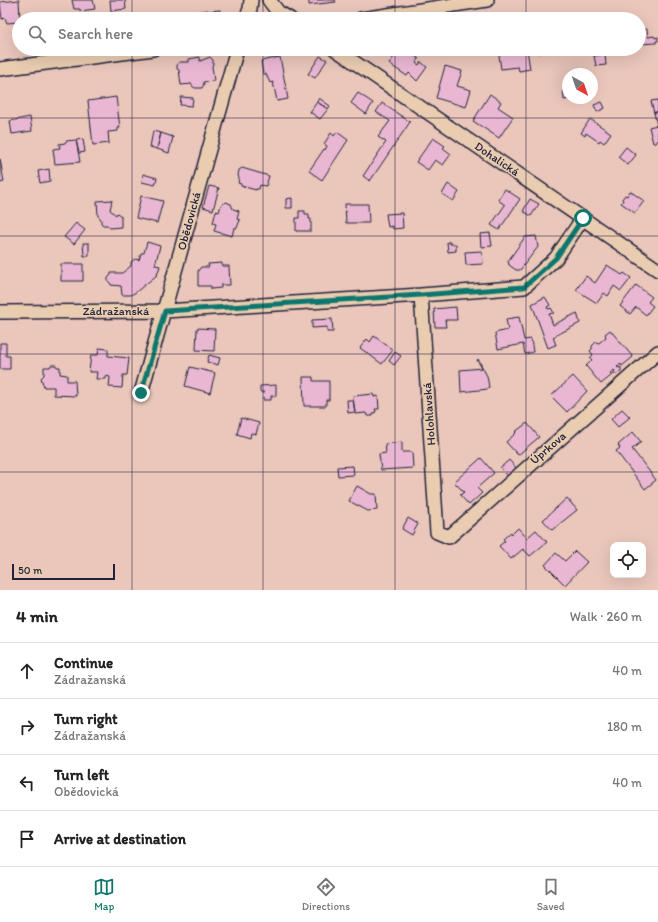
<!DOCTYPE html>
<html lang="en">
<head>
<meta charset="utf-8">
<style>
	body { margin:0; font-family:Itim,sans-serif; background:#f2f2f2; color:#222 }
	.controls { position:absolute; right:12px; bottom:12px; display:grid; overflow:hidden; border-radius:8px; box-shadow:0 4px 16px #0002 }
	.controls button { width:36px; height:36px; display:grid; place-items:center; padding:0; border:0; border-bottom:1px solid #e0e0e0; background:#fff; color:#222; font:20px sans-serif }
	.compass { position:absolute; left:562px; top:68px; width:36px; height:36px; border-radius:50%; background:#fff; box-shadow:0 4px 16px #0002; rotate:140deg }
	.scale { position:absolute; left:12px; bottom:10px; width:103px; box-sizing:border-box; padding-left:4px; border:2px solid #22223b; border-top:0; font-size:11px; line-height:14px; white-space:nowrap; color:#22223b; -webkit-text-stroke:3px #eacdb1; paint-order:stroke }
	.stop { position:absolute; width:12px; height:12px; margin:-9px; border:3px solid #0f766e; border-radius:50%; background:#fff }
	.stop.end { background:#0f766e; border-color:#fff; box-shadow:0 1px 4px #0008 }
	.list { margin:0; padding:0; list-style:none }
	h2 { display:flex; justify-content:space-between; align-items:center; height:52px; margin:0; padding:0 16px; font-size:17px }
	h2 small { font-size:13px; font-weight:400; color:#767676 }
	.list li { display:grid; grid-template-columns:26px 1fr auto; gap:12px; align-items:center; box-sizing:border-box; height:56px; padding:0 16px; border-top:1px solid #e0e0e0 }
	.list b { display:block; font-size:15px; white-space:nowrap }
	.list p { margin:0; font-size:13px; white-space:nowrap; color:#767676 }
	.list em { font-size:13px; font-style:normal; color:#767676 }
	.icon { flex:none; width:22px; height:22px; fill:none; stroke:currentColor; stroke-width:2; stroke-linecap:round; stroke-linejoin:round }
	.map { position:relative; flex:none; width:658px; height:590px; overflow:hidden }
	.search { position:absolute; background:#fff; box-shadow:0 4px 16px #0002; left:12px; right:12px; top:12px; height:44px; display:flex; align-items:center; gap:10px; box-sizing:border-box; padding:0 14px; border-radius:22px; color:#767676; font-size:15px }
	.sheet { height:276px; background:#fff }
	nav { display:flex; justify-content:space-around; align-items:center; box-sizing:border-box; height:56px; border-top:1px solid #e0e0e0; background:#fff; font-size:11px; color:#767676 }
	nav a { display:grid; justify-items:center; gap:2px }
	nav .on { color:#0f766e }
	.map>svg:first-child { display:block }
</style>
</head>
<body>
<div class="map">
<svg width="658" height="590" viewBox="0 0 658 590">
	<rect width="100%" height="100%" fill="#eac6bb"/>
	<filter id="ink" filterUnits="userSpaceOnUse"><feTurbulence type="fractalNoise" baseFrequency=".025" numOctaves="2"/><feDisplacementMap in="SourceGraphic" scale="8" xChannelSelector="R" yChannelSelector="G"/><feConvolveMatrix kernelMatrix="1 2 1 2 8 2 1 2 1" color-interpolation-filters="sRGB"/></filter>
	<g filter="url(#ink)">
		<path fill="#eab7d3" stroke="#22223b" d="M19,0L20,19H19V22L7,23L5,18L2,19L0,2Z
			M72,0H93L95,9L80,11V9H74Z
			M110,0H125L126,9L111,11Z
			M309,0H335L336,2L309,5Z
			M208,10V11L220,10L221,19H172L171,15Z
			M647,29L648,37L654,36L655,38L658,37V41H656V43L640,44V30Z
			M399,49H405L419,59L416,63L419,65L421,62L427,67L417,81L409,73L407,76L389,64Z
			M498,49H527L530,69L519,71L518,67L501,69Z
			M538,49H555L556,50L539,53Z
			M605,54L606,65L596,66L594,56Z
			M320,56L327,60L315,78L308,74Z
			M200,57V61L210,57L213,60V64L212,66L214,81L203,82L204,84L202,88H195L192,86V84L181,85L179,70L177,69V65L179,62H189V59Z
			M280,57L288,99L277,101L273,82L270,83L266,74H263L261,61Z
			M445,66L462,71L457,86L471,90L466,107L436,98Z
			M563,90H568V98H576L564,100Z
			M358,93L373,103L366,114L351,103Z
			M490,94L501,102L498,107L513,117L499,138L473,121Z
			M116,97L120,128H118V131L108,132L109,143L93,145L88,101Z
			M181,97L193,98L192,106L180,105Z
			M319,98L330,106L328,109L317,102Z
			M658,100V111L654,113L651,101Z
			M317,102L328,109L320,119L310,112Z
			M602,102L605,108L597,112L594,105Z
			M382,103L410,122L370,181L363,176L386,142L378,137L390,121L376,112Z
			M658,111V141L653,143L649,127L657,125L654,113Z
			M30,117L32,131L12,134L10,121Z
			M590,119L611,133L604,143L600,140L599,142L586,133L585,136L581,133Z
			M153,131L161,133L157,149L150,147Z
			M337,132L348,140L322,180L309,171L324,149L325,150L327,146L324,144L331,133L334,136Z
			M161,133L173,137L169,153L157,149Z
			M433,138L445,146L443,148L451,154L443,165L435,160L428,170L416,162Z
			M83,139L85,152L79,153L76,140Z
			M76,140L80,162L55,164L53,149L60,148L59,144L65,143L66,141Z
			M626,147L636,155L628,165L618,157Z
			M0,159L4,182L0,183Z
			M242,168L269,176L266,186L260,185L259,189H256V190L241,186V184L238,183L239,178L238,175L239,170Z
			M49,169L50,181L40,183L38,171Z
			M143,174L157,178L155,185L142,182Z
			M448,184L459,192L453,201L442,194Z
			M209,186L219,188L213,210L203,207Z
			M505,189L520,199L499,230L491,225L505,205L498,200Z
			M630,191L644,201L635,213L621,203L623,201L622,199L625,195L627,196Z
			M141,196L163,201L157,223L136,218Z
			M292,198V208H286V199Z
			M530,199L539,204L531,216L523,211Z
			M112,200L110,210L116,215L117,213L121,216V227L110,228L107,225H103L101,223V219L98,216L97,201Z
			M226,202L231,204L233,209L239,211L237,219L240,220L237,228H234L232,236L214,231L216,224L213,223L216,211L219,212L221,205Z
			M345,204H368L369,223H346Z
			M299,211H305V214H309V219H311V231H296V218H299Z
			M402,213L403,228L393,229L392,226L388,227L386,214Z
			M76,223L85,230L74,244L64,237Z
			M490,233L492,246L481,247L480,234Z
			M536,236L538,247L520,270H516L509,265L508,261L525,237Z
			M147,242L160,246L155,265L160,266L157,275L136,292L131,295H122L121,286L111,285V284L108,281V278L111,275V273H122L131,266V262L135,259L139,260L141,253H144Z
			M447,242H450V244H456V251L448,252Z
			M83,243H89V256H84Z
			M482,251L483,264L466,265L465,252Z
			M222,263V266H229L230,285H221V288L211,289V286H198V271L201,267H209L208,264Z
			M61,264H83V281H61Z
			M607,265L622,275L624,273L631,278L621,291L614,286L608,296L604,293L597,303L576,290L586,276L595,283Z
			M636,285L652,297L648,302L653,306L646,315L636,307L630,314L620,306Z
			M545,297L550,305L547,307L548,309L551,308L554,313L549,314L553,325L577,313L580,323L553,337L556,345H555L548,348L532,304Z
			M456,307L457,320H445L446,327H435L434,309Z
			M519,317L524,340L531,339L533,352L525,354L523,344L498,349L495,333L508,330L506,319Z
			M332,319L333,332H327V327L312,328V320Z
			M197,328L215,329L214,351L196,350Z
			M610,330L633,357L622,366L621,364L617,367L618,368L621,367V371L617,374H613L615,371L614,370L610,373L612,375L601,384L586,366L592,360L590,358L593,355L590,351L592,349V346L596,342L599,343L606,337L605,334Z
			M374,336L393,350L382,364L360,348L367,339L370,342Z
			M0,343H6V356H10V369H0Z
			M99,348L108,349V356L129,358L127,375H123L122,388L109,387L110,377L106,376V379H96L97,372H89L91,355H98Z
			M395,352L401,356L394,365L389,361Z
			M209,355L220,358L218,365L207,362Z
			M478,359L487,376L489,387L488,389L461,392L460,370L482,368L477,360Z
			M51,365H56L57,367H60V374L67,375V381H75L76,396L54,395V387H44L41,378L44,375V367H50Z
			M190,367L215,373L210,393L185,386Z
			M573,376L587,391L567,412L551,396Z
			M303,377H313V381H329V400H326V406H304Z
			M276,385V396H271V400H263L264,392H260V386Z
			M373,394L374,397L378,396L379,409H375L376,412L373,413V416H367L366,413L355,414L353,396Z
			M347,400H353L355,412L348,413Z
			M622,409L630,417L618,427L611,419Z
			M241,418L259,423L256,434L251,433L250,438L237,434Z
			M527,423L539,437L518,455L506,442L516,433L515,432Z
			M633,432L641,442L632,449L656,480L645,489L616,451L620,448L618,445Z
			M402,442V452H412L413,468L381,470L379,454L386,453L385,444Z
			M481,458L494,473L477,488L482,493L469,505L460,495L464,492L454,482Z
			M509,460L517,469L508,476L500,468Z
			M353,466L354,475L338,476L337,467Z
			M357,486L371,494H376L377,510L368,511L349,501Z
			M567,498L577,510L552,530L543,520Z
			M408,518L418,524L412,535L402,529Z
			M518,528L527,538L536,530L547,542L530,556L523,549L511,559L499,546L505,541L503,539L511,532L512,534Z
			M575,551L587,562L565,585L545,565L556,553L565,561Z"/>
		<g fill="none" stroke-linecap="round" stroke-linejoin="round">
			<g stroke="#22223b" stroke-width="16">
				<path id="minor" d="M269,0L278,12L290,19
					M246,19L250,9L251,0
					M361,19L487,0
					M335,49L658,270
					M0,69L153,49
					M421,295L437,532L449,537L658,352
					M0,312L165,311L421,295L524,287L556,258L583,218
					M141,393L237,49"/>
			</g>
			<use href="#minor" stroke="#eacdb1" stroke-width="13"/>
		</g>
	</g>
	<g fill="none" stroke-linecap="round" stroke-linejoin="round" filter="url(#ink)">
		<path stroke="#0f766e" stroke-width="5" d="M141,393L165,311L421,295L524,287L556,258L583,218"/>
	</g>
	<path fill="none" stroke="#22223b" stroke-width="1" stroke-opacity="0.55" d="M132,0V19M263,0V19M395,0V19M526,0V19M132,49V590M263,49V590M395,49V590M526,49V590M0,118H658M0,236H658M0,354H658M0,472H658"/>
	<g text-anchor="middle" stroke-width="3" stroke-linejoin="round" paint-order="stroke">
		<g font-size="12" fill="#22223b" stroke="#eacdb1">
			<text transform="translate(497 159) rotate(34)" y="4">Dohalická</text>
			<text transform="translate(189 221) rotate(-75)" y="4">Obědovická</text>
			<text x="116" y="315">Zádražanská</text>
			<text transform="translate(429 414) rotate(-94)" y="4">Holohlavská</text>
			<text transform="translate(548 448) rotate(-41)" y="4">Úprkova</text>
		</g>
	</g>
</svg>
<div class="controls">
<button><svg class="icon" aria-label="locate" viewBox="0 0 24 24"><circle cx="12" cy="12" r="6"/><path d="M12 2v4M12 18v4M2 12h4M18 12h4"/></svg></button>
</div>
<svg class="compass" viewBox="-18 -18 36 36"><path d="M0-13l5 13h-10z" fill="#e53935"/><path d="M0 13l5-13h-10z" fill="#767676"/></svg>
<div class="scale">50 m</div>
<div class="stop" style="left:583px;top:218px"></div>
<div class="stop end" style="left:141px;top:393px"></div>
<div class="search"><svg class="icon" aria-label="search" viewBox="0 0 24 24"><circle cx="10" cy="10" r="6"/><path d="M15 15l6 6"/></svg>Search here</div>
</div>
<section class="sheet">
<h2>4 min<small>Walk · 260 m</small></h2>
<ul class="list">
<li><svg class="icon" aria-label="ahead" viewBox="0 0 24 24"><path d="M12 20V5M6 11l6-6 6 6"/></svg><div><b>Continue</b><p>Zádražanská</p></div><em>40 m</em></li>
<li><svg class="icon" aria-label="right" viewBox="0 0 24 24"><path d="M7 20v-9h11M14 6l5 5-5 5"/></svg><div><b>Turn right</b><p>Zádražanská</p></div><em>180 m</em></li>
<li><svg class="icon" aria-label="left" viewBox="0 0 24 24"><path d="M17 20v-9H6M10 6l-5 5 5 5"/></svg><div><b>Turn left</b><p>Obědovická</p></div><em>40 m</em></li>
<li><svg class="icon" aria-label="arrive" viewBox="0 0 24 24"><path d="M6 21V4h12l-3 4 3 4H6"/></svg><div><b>Arrive at destination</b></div></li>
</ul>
</section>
<nav>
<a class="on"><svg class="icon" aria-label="map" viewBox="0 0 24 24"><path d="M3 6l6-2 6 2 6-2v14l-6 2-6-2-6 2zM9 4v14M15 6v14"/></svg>Map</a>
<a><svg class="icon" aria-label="directions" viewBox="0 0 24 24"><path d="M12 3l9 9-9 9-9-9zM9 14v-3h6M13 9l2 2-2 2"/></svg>Directions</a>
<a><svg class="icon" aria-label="saved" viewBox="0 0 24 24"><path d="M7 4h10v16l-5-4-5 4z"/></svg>Saved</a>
</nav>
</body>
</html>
